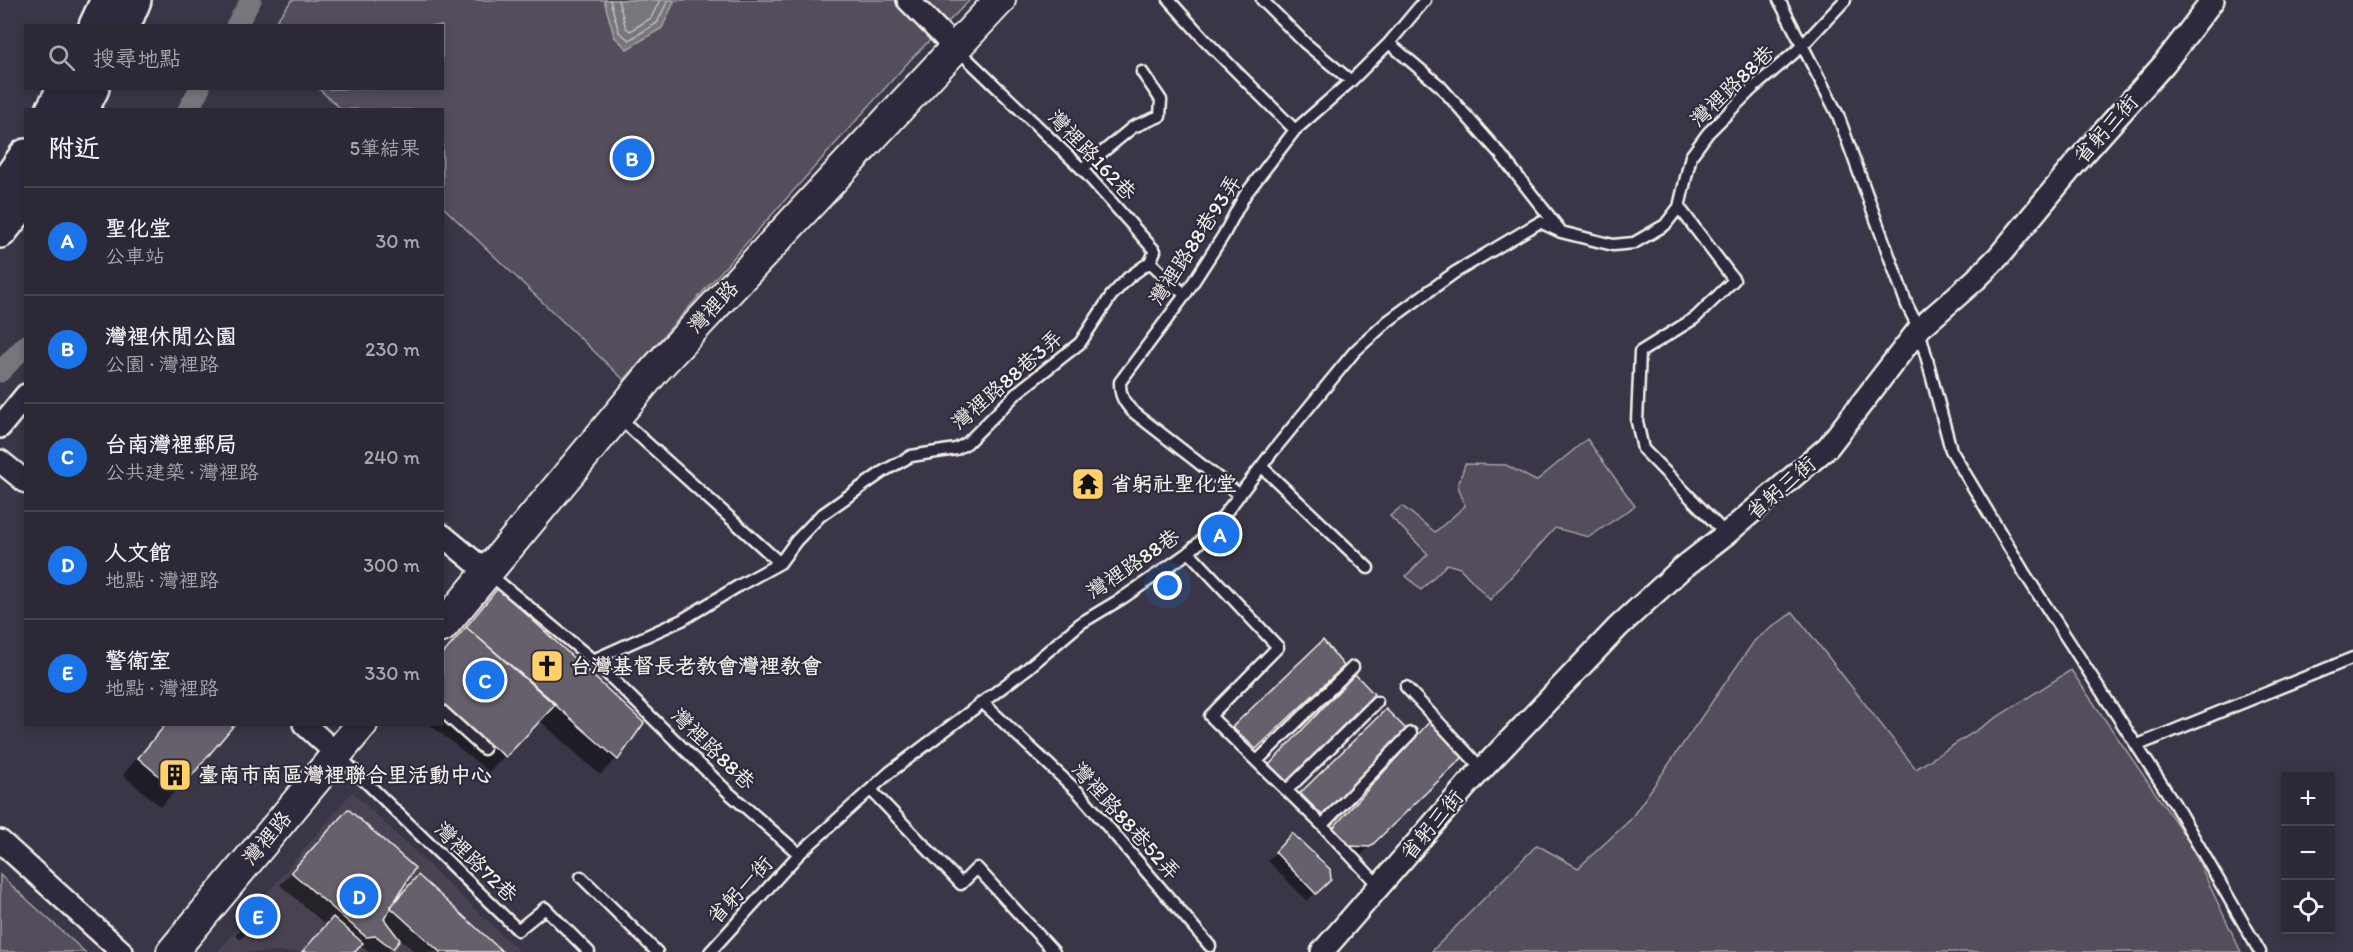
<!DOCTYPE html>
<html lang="zh-TW">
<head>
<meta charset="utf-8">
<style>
	body { margin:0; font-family:Itim,"LXGW WenKai TC",sans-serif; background:#34303d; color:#f1f3f6 }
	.controls { position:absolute; right:18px; bottom:18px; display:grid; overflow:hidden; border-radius:0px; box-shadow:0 3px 9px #0003 }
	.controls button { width:54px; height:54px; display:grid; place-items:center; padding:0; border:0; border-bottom:2px solid #484450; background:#2c2835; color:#f1f3f6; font:30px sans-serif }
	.you { position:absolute; left:1168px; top:586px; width:21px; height:21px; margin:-15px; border:4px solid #fff; border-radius:50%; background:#1a73e8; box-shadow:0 0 0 9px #1a73e833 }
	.badge { display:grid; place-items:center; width:39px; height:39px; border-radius:50%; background:#1a73e8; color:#fff; font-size:20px; font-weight:700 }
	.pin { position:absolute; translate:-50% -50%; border:3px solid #fff; box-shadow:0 2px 6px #0006 }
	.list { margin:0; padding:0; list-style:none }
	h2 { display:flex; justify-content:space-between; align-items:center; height:78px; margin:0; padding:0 24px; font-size:26px }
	h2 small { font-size:20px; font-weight:400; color:#a6a6ad }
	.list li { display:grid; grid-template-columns:39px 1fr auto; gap:18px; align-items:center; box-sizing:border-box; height:108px; padding:0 24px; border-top:2px solid #484450 }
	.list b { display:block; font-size:22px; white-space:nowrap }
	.list p { margin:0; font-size:20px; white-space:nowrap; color:#a6a6ad }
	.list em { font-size:20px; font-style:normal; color:#a6a6ad }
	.icon { flex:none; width:33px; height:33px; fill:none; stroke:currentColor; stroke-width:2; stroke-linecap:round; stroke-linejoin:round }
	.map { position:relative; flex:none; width:2353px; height:952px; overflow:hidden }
	.search { position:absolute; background:#2c2835; box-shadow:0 3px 9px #0003; left:24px; top:24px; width:420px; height:66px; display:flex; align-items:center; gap:15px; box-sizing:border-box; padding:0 21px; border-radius:0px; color:#a6a6ad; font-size:22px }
	.panel { position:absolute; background:#2c2835; box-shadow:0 3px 9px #0003; left:24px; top:108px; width:420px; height:618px; border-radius:0px }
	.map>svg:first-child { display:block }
</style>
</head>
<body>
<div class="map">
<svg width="2353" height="952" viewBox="0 0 2353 952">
	<rect width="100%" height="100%" fill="#3b3647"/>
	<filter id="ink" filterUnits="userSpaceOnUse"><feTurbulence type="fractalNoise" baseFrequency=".0167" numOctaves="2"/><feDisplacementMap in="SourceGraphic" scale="12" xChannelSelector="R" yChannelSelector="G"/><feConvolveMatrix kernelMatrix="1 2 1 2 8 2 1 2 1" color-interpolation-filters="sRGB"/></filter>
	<g filter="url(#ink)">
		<path fill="#484352" d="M352,792L520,952H218Z"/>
		<path fill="#534e5c" stroke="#a4a0a2" stroke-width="1.5" d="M292,0H970L912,58L624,380L443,207L442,110L341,109L319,89L442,88V26H272Z
			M1587,439L1635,506L1589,537L1555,528L1490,600L1460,568L1447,564L1421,590L1406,576L1428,554L1390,516L1402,506L1435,532L1465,506L1458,486L1465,464L1506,465L1536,481Z
			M1793,612L1916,769L2071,670L2189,842L2241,952H1431L1537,845L1578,868L1630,820L1755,640Z
			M0,875L85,952H0Z"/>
		<path fill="#78747b" stroke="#aaa6a7" stroke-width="1.5" d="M604,0H673L674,2L662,28L627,49L614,36Z"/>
		<path fill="#0007" d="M498,590L642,723L616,759L600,775L539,720L489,772L429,724H442V654Z
			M1323,642L1342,666L1247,756L1226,736Z
			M1386,711L1405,730L1314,822L1293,802Z
			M165,724H233L161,807L123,775Z
			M1424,730L1460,758L1361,855L1340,854L1325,839Z
			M336,823L394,900L419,877L501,952H415L399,938L388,952H369L363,948H356L353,952H302L327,926L280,885Z
			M1284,843L1321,888L1307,901L1268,861Z
			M269,910L240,940L235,935L251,917Z"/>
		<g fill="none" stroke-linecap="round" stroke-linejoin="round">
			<path stroke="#c2bfbc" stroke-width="1.5" d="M610,0L619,32L629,40L657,23L668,0
				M618,0L626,28L630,31L651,18L660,0"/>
			<path stroke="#78747b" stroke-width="21" d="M236,26L251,0
				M188,110L200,88
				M0,372L26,345"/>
		</g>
		<path fill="#65616c" stroke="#f4f1e8" stroke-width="1.5" d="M498,588L644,723L618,760L466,627Z
			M466,627L556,704L506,757L442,707V655Z
			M1323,640L1344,666L1256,749L1232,727Z
			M1355,674L1374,694L1287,783L1268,766Z
			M1386,709L1407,730L1323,816L1300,793Z
			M1431,720L1459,750L1462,758L1370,847L1348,846L1331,830Z
			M166,724H235L178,792L138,758Z
			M348,809L415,868L384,919L400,940L393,949L376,936L366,937L291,872Z
			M1292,833L1330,869L1331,880L1316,894L1275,852Z
			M418,875L503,952H440L390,907Z
			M264,903L271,910L254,929L246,922Z
			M333,917L363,943L355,952H302Z"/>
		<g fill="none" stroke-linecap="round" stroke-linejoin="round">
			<g stroke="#f4f1e8" stroke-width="15">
				<path id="lane" d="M1169,0L1205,40L1295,130
					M1262,0L1305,43L1351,81
					M1779,0L1838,115L1907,305L1919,329L1951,450L2025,574L2174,803L2260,952
					M1389,43L1440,86L1501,155L1560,230
					M957,49L1082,169L1155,251L1150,262L1185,295
					M1082,169L1133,127L1160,116L1161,100L1142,72
					M1679,207L1734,280L1695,318L1640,352L1637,422L1643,449L1726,534
					M617,416L780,563
					M1262,467L1368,568
					M1240,495L1132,411C1123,401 1120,395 1120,382L1185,295L1223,236L1245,195L1295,130L1351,81L1389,43L1425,0
					M1189,552L1278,647L1210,716L1322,825L1380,887
					M488,573L593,660L729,793L799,854
					M593,660L682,620L740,585L780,563L796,541L820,516L884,471L911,456L956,449L967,443L1019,391L1080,343L1111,296L1129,277L1150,262
					M1406,687L1482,769
					M982,702L1079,793L1210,946
					M442,711L484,749
					M2138,745L2353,658
					M337,754L518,930L545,908L589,952
					M1257,761L1353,667
					M871,790L961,884L977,868L1054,952
					M1287,790L1377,702
					M1322,825L1411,733
					M581,877L657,952
					M710,952L799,854L890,772L1028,668L1081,623L1121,599L1165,569L1189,552L1211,532L1273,451L1355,351L1388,321L1454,273L1540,222L1561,232L1613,245L1634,243L1665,225L1679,207L1691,156L1708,133L1752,89L1801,47L1845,0"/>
			</g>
			<g stroke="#f4f1e8" stroke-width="26">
				<path id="street" d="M908,0L954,47
					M0,427L26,395
					M0,461L26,482
					M442,535L488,573
					M304,724L337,754
					M0,841L122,952
					M1322,952L1468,784L1618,627L1680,570L1726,534L1828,447L1919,329L1975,280L1999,256L2074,165L2164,64L2213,0"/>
			</g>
			<g stroke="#f4f1e8" stroke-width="34">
				<path id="secondary" d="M442,627L655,370L1000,0
					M172,952L362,724"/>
			</g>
			<g stroke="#f4f1e8" stroke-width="38">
				<path id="primary" d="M96,26L108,0
					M123,26L134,0
					M53,110L65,88
					M81,110L92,88
					M0,193L26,156
					M0,231L26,198"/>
			</g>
			<use href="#lane" stroke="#2f2a3d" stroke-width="10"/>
			<use href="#street" stroke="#2f2a3d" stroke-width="21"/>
			<use href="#secondary" stroke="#2f2a3d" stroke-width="30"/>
			<use href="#primary" stroke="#2f2a3d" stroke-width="33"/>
		</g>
	</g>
	<defs>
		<g id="temple-square" transform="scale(1.725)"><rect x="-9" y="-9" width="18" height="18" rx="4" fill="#ffd166" stroke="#2f2a3d"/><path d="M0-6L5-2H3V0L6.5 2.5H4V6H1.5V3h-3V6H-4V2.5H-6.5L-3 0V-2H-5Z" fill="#111"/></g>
		<g id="church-square" transform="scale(1.725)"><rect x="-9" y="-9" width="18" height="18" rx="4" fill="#ffd166" stroke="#2f2a3d"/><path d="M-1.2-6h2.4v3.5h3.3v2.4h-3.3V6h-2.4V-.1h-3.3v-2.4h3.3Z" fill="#111"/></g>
		<g id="building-square" transform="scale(1.725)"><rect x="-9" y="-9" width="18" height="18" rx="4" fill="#ffd166" stroke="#2f2a3d"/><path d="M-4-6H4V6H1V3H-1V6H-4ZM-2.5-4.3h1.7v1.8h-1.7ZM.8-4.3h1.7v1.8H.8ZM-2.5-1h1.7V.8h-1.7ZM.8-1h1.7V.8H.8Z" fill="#111"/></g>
	</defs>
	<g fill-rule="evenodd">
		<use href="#temple-square" x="1088" y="484"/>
		<use href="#church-square" x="547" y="666"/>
		<use href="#building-square" x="175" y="775"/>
	</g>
	<g text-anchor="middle" stroke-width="4.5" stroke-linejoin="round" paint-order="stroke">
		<g font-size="21" fill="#f4f1e8" stroke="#2f2a3d">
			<text transform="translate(1732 86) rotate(-44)" y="7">灣裡路88巷</text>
			<text transform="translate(2106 129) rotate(-48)" y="7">省躬三街</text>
			<text transform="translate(1092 155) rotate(46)" y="7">灣裡路162巷</text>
			<text transform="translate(1195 240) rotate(-57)" y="7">灣裡路88巷93弄</text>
			<text transform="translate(713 307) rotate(-47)" y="7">灣裡路</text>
			<text transform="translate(1007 380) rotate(-41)" y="7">灣裡路88巷3弄</text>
			<text transform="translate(1781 488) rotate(-41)" y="7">省躬三街</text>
			<text transform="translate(1133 564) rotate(-34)" y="7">灣裡路88巷</text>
			<text transform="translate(713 749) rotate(44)" y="7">灣裡路88巷</text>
			<text transform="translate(1126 821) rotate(48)" y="7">灣裡路88巷52弄</text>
			<text transform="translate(1432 825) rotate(-50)" y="7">省躬三街</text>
			<text transform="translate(267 838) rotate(-50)" y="7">灣裡路</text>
			<text transform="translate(476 862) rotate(44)" y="7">灣裡路72巷</text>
			<text transform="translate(740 890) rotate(-47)" y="7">省躬一街</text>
		</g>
		<g font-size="21" font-weight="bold" fill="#f4f1e8" stroke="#2f2a3d" text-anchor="start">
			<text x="1111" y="491">省躬社聖化堂</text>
			<text x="570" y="673">台灣基督長老教會灣裡教會</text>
			<text x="198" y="782">臺南市南區灣裡聯合里活動中心</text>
		</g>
	</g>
</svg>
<div class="controls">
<button>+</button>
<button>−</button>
<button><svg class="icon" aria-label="locate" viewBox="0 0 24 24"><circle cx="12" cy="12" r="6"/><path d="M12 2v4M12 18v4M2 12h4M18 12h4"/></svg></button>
</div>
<div class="you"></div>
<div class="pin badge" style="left:1220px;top:534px">A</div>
<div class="pin badge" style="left:632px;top:158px">B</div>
<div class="pin badge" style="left:485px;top:680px">C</div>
<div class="pin badge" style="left:359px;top:896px">D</div>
<div class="pin badge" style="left:258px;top:916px">E</div>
<div class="search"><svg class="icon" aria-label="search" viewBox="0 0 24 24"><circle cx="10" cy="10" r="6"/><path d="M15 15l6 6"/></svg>搜尋地點</div>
<section class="panel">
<h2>附近<small>5筆結果</small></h2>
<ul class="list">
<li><span class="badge">A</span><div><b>聖化堂</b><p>公車站</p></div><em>30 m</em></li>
<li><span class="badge">B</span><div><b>灣裡休閒公園</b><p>公園 · 灣裡路</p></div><em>230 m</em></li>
<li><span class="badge">C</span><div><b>台南灣裡郵局</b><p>公共建築 · 灣裡路</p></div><em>240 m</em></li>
<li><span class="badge">D</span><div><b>人文館</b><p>地點 · 灣裡路</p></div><em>300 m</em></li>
<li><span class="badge">E</span><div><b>警衛室</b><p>地點 · 灣裡路</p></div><em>330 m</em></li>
</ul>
</section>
</div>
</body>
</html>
